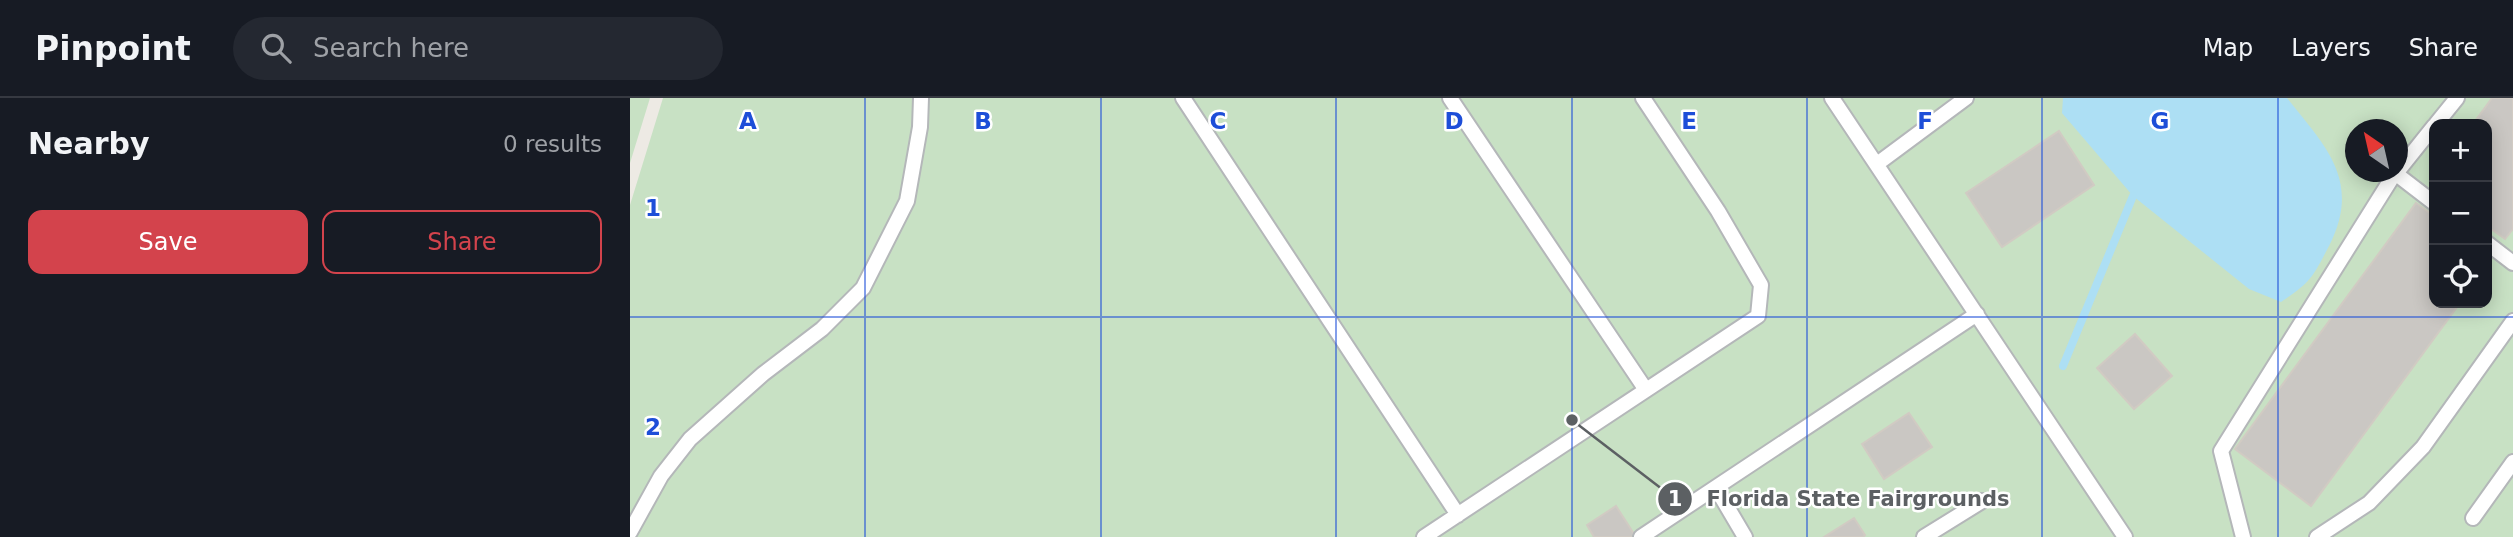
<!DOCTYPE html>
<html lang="en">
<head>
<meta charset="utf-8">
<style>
	body { margin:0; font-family:"DejaVu Sans",sans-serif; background:#242831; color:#f1f3f6 }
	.controls { position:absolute; right:21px; top:21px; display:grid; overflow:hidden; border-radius:14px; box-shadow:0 4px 18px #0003 }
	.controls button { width:63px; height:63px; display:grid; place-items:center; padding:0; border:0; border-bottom:2px solid #363941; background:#171b24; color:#f1f3f6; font:35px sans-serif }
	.compass { position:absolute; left:1715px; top:21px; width:63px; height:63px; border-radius:50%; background:#171b24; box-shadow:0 4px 18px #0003; rotate:326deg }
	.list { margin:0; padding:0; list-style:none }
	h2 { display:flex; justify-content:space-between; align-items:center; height:91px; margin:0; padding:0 28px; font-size:30px }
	h2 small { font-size:23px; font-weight:400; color:#9ea1a6 }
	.actions { display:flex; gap:14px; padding:21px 28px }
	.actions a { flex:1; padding:16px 0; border:2px solid #d3434c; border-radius:14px; text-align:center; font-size:24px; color:#d3434c }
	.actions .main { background:#d3434c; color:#fff }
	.icon { flex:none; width:38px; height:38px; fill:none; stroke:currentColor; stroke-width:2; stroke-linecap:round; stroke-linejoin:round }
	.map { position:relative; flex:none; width:1883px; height:439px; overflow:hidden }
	header { display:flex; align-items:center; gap:42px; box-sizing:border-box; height:98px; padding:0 35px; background:#171b24; border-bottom:2px solid #363941 }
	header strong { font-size:33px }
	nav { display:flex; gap:38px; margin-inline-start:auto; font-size:24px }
	.search { width:490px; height:63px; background:#242831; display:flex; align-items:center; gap:18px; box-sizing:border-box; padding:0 24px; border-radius:38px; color:#9ea1a6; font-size:26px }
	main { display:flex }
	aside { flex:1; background:#171b24 }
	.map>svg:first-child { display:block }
</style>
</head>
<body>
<header>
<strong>Pinpoint</strong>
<div class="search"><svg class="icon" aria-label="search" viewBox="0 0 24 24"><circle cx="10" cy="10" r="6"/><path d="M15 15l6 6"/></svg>Search here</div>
<nav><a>Map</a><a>Layers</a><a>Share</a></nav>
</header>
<main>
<aside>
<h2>Nearby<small>0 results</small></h2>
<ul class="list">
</ul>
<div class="actions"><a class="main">Save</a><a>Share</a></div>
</aside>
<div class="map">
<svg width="1883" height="439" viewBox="0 0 1883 439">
	<rect width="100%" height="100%" fill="#edeae4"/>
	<path fill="#c8e1c4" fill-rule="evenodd" d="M0,0H20L0,65Z
		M33,0H1883V439H0V107ZM1804,26H1857V205H1804ZM1726,32H1768V74H1726Z"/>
	<path fill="#addff4" d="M1433,0H1657C1696,49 1732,83 1699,148C1682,180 1682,183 1651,204L1619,191L1503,98L1432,15Z"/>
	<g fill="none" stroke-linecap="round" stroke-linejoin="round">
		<path stroke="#addff4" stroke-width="8" d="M1433,268L1503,98"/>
	</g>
	<path fill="#cac7c3" stroke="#d1cbc3" stroke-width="2" d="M1862,0H1883V131L1875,141L1857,128V26H1843Z
		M1429,33L1464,87L1372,149L1336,95Z
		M1786,105L1804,118V205H1830L1681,408L1605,351Z
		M1505,236L1542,278L1504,311L1467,270Z
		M1279,315L1302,349L1254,381L1232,346Z
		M986,408L1006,439H964L957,427Z
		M1224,420L1235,437L1233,439H1194Z"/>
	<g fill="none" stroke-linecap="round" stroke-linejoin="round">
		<g stroke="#b4b7b9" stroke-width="18">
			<path id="service" d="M553,0L828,417
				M820,0L1016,292
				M1202,0L1495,439
				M1806,26L1827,0
				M1247,66L1336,0
				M1768,73L1804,28
				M1857,145L1883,165
				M1086,390L1115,439
				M1843,420L1883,364
				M0,434L31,378L60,341L133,276L192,231L233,190L277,103L290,29L291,0
				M794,439L1128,218L1131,187L1088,113L1013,0
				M1011,439L1347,216
				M1294,439L1352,403
				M1613,439L1591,353L1765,75L1804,105
				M1687,439L1739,405L1793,349L1883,223"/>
		</g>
		<use href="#service" stroke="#fff" stroke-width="14"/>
	</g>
	<path fill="none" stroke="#1d4ed8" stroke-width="2" stroke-opacity="0.55" d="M235,0V439M471,0V439M706,0V439M942,0V439M1177,0V439M1412,0V439M1648,0V439M0,219H1883"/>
	<g font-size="23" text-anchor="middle" font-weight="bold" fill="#1d4ed8" stroke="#fff" stroke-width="5" stroke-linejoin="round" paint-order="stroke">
		<text x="118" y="31">A</text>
		<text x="353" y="31">B</text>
		<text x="588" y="31">C</text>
		<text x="824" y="31">D</text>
		<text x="1059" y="31">E</text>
		<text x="1295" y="31">F</text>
		<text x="1530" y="31">G</text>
		<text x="23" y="118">1</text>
		<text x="23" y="337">2</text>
	</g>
	<path fill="none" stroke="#5c6063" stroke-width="2.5" d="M942 322L1045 401"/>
	<g fill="#5c6063" stroke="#fff" stroke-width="2.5">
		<circle cx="942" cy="322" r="7"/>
		<circle cx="1045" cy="401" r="18"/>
	</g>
	<g font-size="21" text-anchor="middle" font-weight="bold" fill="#fff">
		<text x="1045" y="408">1</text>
	</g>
	<g font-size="21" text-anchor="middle" font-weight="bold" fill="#5c6063" stroke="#fff" stroke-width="5" stroke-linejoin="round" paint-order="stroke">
		<text x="1228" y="408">Florida State Fairgrounds</text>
	</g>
</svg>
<div class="controls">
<button>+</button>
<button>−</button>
<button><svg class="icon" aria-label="locate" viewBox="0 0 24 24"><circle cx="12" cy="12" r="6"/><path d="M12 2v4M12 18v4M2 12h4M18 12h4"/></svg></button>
</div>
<svg class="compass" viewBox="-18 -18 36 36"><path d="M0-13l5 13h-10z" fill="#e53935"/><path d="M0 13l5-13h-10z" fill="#9ea1a6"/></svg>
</div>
</main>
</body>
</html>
